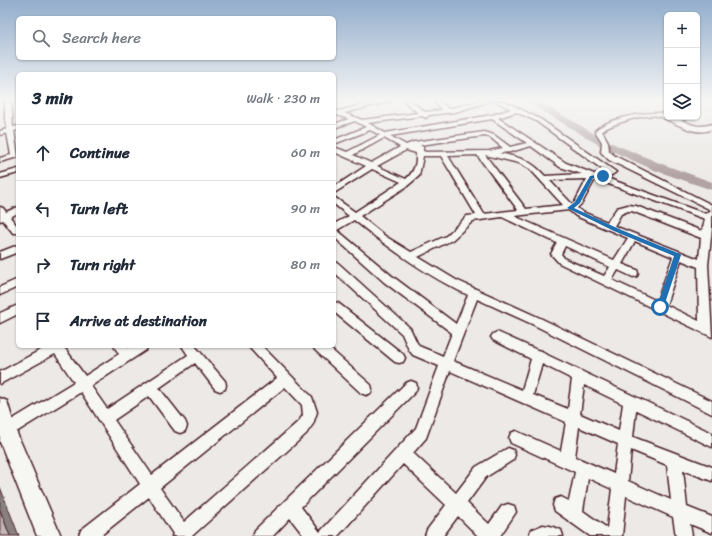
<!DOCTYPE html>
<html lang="en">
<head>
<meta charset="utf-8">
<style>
	body { margin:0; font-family:Sriracha,sans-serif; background:#f2f2f3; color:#1f2937 }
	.controls { position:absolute; right:12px; top:12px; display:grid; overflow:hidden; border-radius:6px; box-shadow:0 1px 3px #0004 }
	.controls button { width:36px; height:36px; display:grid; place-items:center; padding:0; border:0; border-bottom:1px solid #e0e1e3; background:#fff; color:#1f2937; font:20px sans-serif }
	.stop { position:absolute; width:12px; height:12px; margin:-9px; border:3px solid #1f6fb2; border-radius:50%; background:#fff }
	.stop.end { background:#1f6fb2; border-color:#fff; box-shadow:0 1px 4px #0008 }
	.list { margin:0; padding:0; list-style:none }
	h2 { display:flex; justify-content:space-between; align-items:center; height:52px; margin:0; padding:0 16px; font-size:17px }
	h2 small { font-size:13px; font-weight:400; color:#747a83 }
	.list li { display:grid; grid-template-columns:26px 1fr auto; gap:12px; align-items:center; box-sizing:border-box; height:56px; padding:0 16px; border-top:1px solid #e0e1e3 }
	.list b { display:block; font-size:15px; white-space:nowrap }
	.list em { font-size:13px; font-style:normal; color:#747a83 }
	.icon { flex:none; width:22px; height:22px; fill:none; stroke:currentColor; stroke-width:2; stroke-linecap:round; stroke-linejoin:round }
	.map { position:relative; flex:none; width:712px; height:536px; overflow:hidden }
	.search { position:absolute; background:#fff; box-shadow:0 1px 3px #0004; left:16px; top:16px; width:320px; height:44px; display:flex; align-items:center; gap:10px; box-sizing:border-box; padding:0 14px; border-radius:6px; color:#747a83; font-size:15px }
	.panel { position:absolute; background:#fff; box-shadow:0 1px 3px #0004; left:16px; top:72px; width:320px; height:276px; border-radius:6px }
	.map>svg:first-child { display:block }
</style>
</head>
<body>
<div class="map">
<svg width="712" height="536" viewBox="0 0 712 536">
	<rect width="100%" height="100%" fill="#ece9e6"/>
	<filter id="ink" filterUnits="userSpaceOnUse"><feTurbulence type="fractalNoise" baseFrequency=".025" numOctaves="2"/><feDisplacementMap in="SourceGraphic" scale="8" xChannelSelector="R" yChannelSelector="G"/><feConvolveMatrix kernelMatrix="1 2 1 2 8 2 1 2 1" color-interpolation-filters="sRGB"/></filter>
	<g filter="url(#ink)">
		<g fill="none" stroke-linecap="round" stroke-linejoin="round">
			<path fill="#b1a2a3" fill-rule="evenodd" d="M526,101H538L607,141L662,164L712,182V190L654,170L599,145Z"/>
			<g stroke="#4a1f2b" stroke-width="3">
				<path id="street" d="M5,101H11L13,127L18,126V130L14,131L18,157L0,162V158L11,155L7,133L0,135V131L7,129L5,118Z
					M334,101H339L334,104Z
					M379,101H391L344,113L362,120L418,113L404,101H411L425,112L442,110L433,101H440L448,109L480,101H491L455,112L429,115L426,118L422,116L368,123L385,133L492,115L511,109L496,101H504L540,119L616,172L610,176L604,177L706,214L711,210L609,160L601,152L602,142L595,131C606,119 649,110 665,114L667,117C686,117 689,131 712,124V129C694,138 675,121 658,116C646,113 611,124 602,131L608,142L609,151L615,156L712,205V228L708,265L712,337L559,263L551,254L557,243L502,217L473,221L452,240L418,257L456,280L540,318L712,401V414L532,324L477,299L453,361L522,390L531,359L493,340L491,337L493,334L497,332L537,350L542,351L543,353L712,433V447L636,410L633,437L712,467V481L683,470L687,507L712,517V533L690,524L692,536H676L673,517L626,496L622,536H590L555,511L553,505L555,499L561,497L569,501L575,472L511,443L509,438L511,433L516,431L561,451L566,422L450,371L426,438L413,453L456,493L476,467L508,448L513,450L515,455L513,460L486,477L467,503L489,524L502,506L508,504L514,506L516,512L500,536H478L458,516L443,536H425L427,530L446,505L403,464L338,536H304L290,518L273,536H253L255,530L406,383L411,381L416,383L417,387L416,391L301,507L320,532L416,428L439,366L413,355L409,350L402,334L334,272V262L338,263L410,328L417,343L421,347L443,356L452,333L384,282L334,237V224L349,216L334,204V197L355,212L401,182L372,169L334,193V187L366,166L334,152V147L347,152L380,135L370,130L334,144V140L366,127L355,121L334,128V124L349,119L334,114V110L338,111ZM516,112L536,121L606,172L594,174L566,163L498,118ZM492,119L527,143L510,147L494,135L484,132L414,142L406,145L390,136ZM484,136L490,137L503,148L489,151L426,152L423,151V147L420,145ZM384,138L400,147L371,163L353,155ZM531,146L560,167L582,174L545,176C530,159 520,158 499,153L510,152ZM406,150L416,153C417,164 414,172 406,179L377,166ZM485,155L519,163L530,169L563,205L526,209ZM423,156H441L476,215L467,216L446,236L411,252L385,236L360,216L406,187L419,176ZM448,156L477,155L518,210L484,214ZM587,179L575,202L572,204L549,180ZM595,179L705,219L702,231L636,206L628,205L617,208L607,222L582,212L577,208L582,203ZM569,210L576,216L628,238L614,260L514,216ZM628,211H632L701,238L699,259L614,226L621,214ZM354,220C389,248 427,276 468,295L456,324L392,276L337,230ZM635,241L673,257L657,301L612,280L618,270L633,277L637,276L638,273L637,270L622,264ZM565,246L610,267L604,276L565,259L561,254ZM681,260L698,267L699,321L666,305ZM542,364L572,379L568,409L533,395ZM584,385L623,404L619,431L580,414ZM579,427L618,444L614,474L575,457ZM631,450L667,465L671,500L628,481ZM588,478L612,489L607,528L583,511Z
					M18,169V173L0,178V174Z
					M0,207L3,208L6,212L18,207V213L10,217L18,227V233H13L3,220L0,221Z
					M18,245V252L0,259V252Z
					M18,279V287L0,295V287Z
					M334,302L338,303L403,354L405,358L403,362L399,363L395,362L334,312Z
					M18,305V314L0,323V313Z
					M48,346H63L85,376L119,354L114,346H127L128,348L132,346H148L146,350L91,386L107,409L188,355L182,346H195L225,381L226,385L225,389L220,391L215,389L195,363L159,388L185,421L187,426L185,431L180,433L175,431L149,396L114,420L152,475L277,378L248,346H262L312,397L317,412L313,424L306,434L192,536H172L173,534L149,497L100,536H79L81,530L140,484L81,392L0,442V427L74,382L55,354L0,384V372ZM285,387L302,405L303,415L299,421L184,522L160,488Z
					M313,346H327L371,385L372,389L371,393L366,395L361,393L315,350Z
					M543,525L550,526L561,530L563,536H529L531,530Z"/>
			</g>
			<g stroke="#4a1f2b" stroke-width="3">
				<path id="secondary" d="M0,398L7,401L16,431L61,536H37L0,442Z"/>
			</g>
			<use href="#street" fill="#f6f6f2" fill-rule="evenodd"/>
			<use href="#secondary" fill="#f6f6f2" fill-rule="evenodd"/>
		</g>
		<path fill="#898080" stroke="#4a1f2b" d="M0,487L19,536H10L0,510Z"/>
		<path fill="#c4b7b7" stroke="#4a1f2b" d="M0,510L10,536H0Z"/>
	</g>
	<linearGradient id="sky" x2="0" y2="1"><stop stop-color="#92adcc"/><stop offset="0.57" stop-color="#f6f5f4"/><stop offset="1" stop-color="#f6f5f4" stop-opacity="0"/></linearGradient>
	<rect width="712" height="176" fill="url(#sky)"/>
	<path fill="#1f6fb2" d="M603,174L605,175V177L593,178L580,203L574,208L619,229L680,254L681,255L663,309L660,310L657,307L674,256L614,231L567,208L575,202L590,176Z"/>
</svg>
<div class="controls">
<button>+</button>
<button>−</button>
<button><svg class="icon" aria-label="layers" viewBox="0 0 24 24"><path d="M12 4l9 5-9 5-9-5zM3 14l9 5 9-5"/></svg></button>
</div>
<div class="stop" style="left:660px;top:307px"></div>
<div class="stop end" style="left:603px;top:176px"></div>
<div class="search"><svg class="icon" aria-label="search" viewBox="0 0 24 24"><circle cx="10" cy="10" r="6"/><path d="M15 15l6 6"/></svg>Search here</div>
<section class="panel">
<h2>3 min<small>Walk · 230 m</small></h2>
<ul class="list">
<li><svg class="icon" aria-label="ahead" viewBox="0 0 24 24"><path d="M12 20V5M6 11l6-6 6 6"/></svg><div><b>Continue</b></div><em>60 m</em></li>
<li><svg class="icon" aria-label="left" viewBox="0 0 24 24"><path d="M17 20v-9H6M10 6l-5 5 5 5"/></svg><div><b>Turn left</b></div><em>90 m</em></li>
<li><svg class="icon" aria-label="right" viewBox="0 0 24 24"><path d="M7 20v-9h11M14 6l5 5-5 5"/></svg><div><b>Turn right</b></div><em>80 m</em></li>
<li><svg class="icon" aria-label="arrive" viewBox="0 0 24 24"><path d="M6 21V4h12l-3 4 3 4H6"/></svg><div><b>Arrive at destination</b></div></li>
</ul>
</section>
</div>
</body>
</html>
